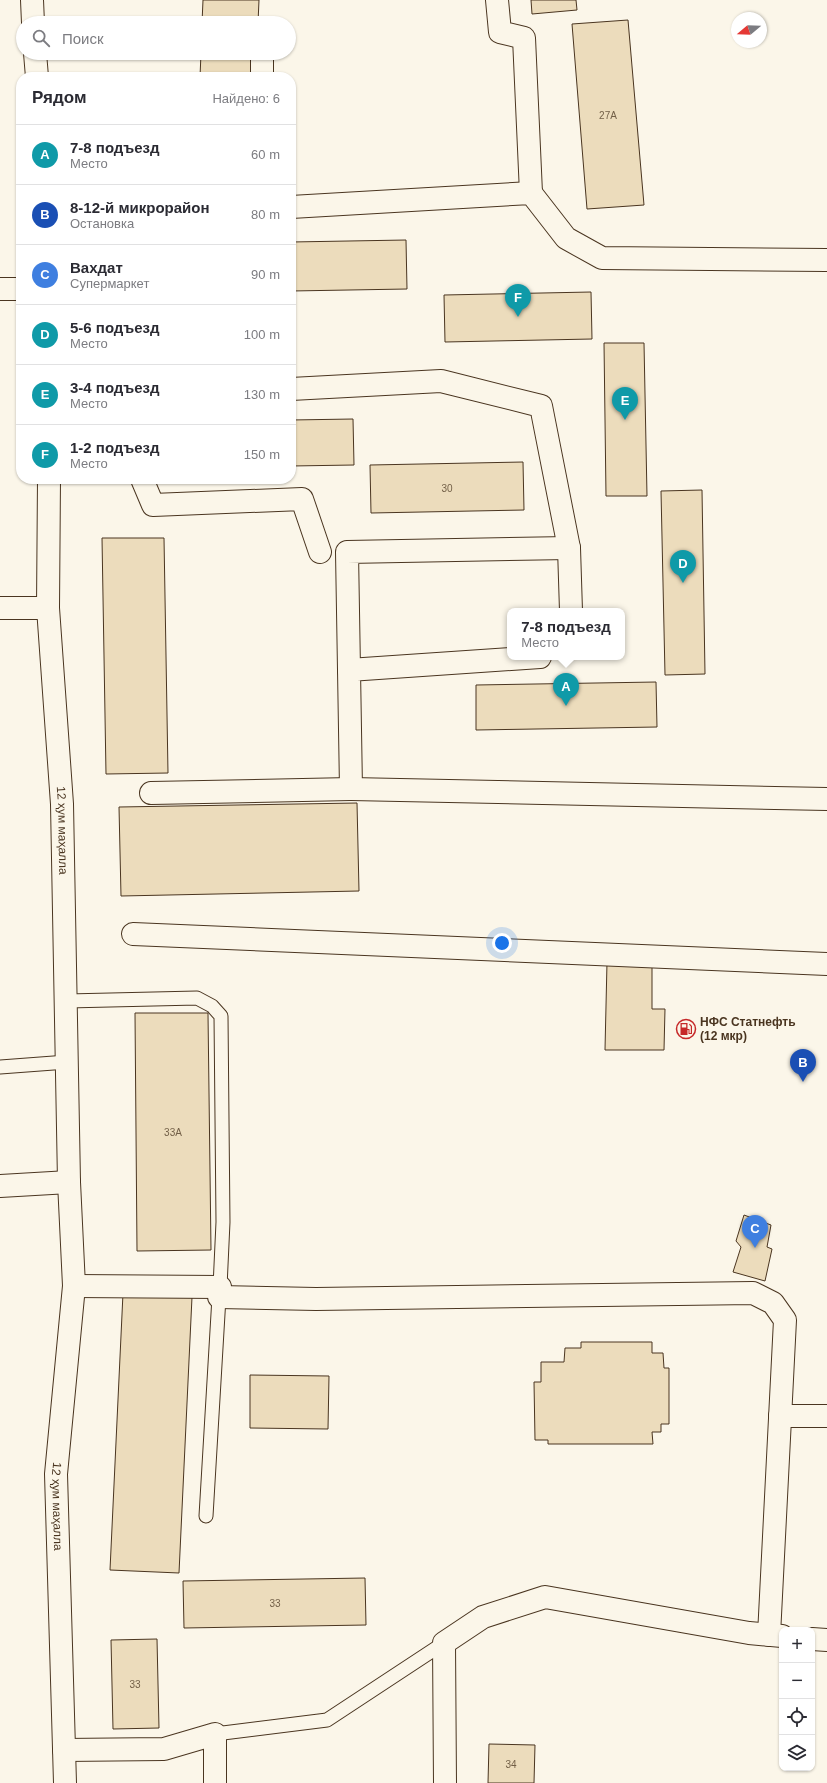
<!DOCTYPE html>
<html lang="ru">
<head>
<meta charset="utf-8">
<style>
	body { margin:0; font-family:Helvetica,sans-serif; background:#f7f7f7; color:#2b2b33 }
	.controls { position:absolute; right:12px; bottom:12px; display:grid; overflow:hidden; border-radius:8px; box-shadow:0 1px 3px #0004 }
	.controls button { width:36px; height:36px; display:grid; place-items:center; padding:0; border:0; border-bottom:1px solid #e1e1e2; background:#fff; color:#2b2b33; font:20px sans-serif }
	.compass { position:absolute; left:731px; top:12px; width:36px; height:36px; border-radius:50%; background:#fff; box-shadow:0 1px 3px #0004; rotate:251deg }
	.you { position:absolute; left:502px; top:943px; width:14px; height:14px; margin:-10px; border:3px solid #fff; border-radius:50%; background:#1a73e8; box-shadow:0 0 0 6px #1a73e833 }
	.badge { display:grid; place-items:center; width:26px; height:26px; border-radius:50%; background:#1a73e8; color:#fff; font-size:13px; font-weight:700 }
	.pin { position:absolute; translate:-50% -33px; filter:drop-shadow(0 1px 2px #0008) }
	.pin::after { content:''; position:absolute; top:21px; width:14px; height:12px; background:inherit; clip-path:polygon(0 0,100% 0,50% 100%) }
	.popup { position:absolute; left:507px; top:608px; width:118px; height:52px; box-sizing:border-box; display:grid; place-content:center; border-radius:8px; background:#fff; filter:drop-shadow(0 1px 3px #0005); font-size:13px; white-space:nowrap; color:#7c7c81 }
	.popup b { font-size:15px; color:#2b2b33 }
	.popup::after { content:''; position:absolute; left:50%; top:100%; margin-left:-8px; border:8px solid transparent; border-top-color:#fff }
	.list { margin:0; padding:0; list-style:none }
	h2 { display:flex; justify-content:space-between; align-items:center; height:52px; margin:0; padding:0 16px; font-size:17px }
	h2 small { font-size:13px; font-weight:400; color:#7c7c81 }
	.list li { display:grid; grid-template-columns:26px 1fr auto; gap:12px; align-items:center; box-sizing:border-box; height:60px; padding:0 16px; border-top:1px solid #e1e1e2 }
	.list b { display:block; font-size:15px; white-space:nowrap }
	.list p { margin:0; font-size:13px; white-space:nowrap; color:#7c7c81 }
	.list em { font-size:13px; font-style:normal; color:#7c7c81 }
	.icon { flex:none; width:22px; height:22px; fill:none; stroke:currentColor; stroke-width:2; stroke-linecap:round; stroke-linejoin:round }
	.map { position:relative; flex:none; width:827px; height:1783px; overflow:hidden }
	.search { position:absolute; background:#fff; box-shadow:0 1px 3px #0004; left:16px; top:16px; width:280px; height:44px; display:flex; align-items:center; gap:10px; box-sizing:border-box; padding:0 14px; border-radius:22px; color:#7c7c81; font-size:15px }
	.panel { position:absolute; background:#fff; box-shadow:0 1px 3px #0004; left:16px; top:72px; width:280px; height:412px; border-radius:16px }
	.map>svg:first-child { display:block }
</style>
</head>
<body>
<div class="map">
<svg width="827" height="1783" viewBox="0 0 827 1783">
	<rect width="100%" height="100%" fill="#fbf6e9"/>
	<path fill="#ecdcbc" stroke="#4a3520" d="M203,0H259L258,23H202Z
		M531,0H576L577,10L532,14Z
		M628,20L644,205L587,209L572,24Z
		M201,53H256L255,77H200Z
		M406,240L407,289L291,291V242Z
		M591,292L592,339L445,342L444,295Z
		M604,343H644L647,496H606Z
		M353,419L354,465L291,466V420Z
		M523,462L524,510L371,513L370,465Z
		M702,490L705,674L665,675L661,491Z
		M102,538H164L168,773L106,774Z
		M656,682L657,727L476,730V685Z
		M357,803L359,891L121,896L119,807Z
		M607,962L652,963V1009H665L664,1050H605Z
		M135,1013H208L211,1250L137,1251Z
		M744,1215L771,1225L767,1247L772,1249L765,1281L733,1272L741,1247L736,1241Z
		M123,1293L192,1297L179,1573L110,1570Z
		M581,1342H652V1353H663L664,1368H669V1424H661V1432H652L653,1444H548V1440H535L534,1382H541V1362H564L565,1348H581Z
		M250,1375L329,1376L328,1429L250,1428Z
		M365,1578L366,1625L184,1628L183,1581Z
		M157,1639L159,1728L113,1729L111,1640Z
		M489,1744L535,1745L534,1783H488Z"/>
	<g fill="none" stroke-linecap="round" stroke-linejoin="round">
		<g stroke="#4a3520" stroke-width="15">
			<path id="service" d="M67,1001L197,998L212,1006L221,1016L223,1222L220,1287L219,1297L206,1516
				M0,1067L67,1062
				M215,1734L327,1720L444,1643"/>
		</g>
		<g stroke="#4a3520" stroke-width="24">
			<g id="minor">
				<path d="M32,0L33,23"/>
				<path d="M497,0L500,32L524,38L531,193"/>
				<path d="M35,53L37,77"/>
				<path d="M262,53V77"/>
				<path d="M291,207L531,193L566,238L602,258L827,260"/>
				<path d="M0,289H21"/>
				<path d="M291,389L441,381L541,406L569,548L571,611"/>
				<path id="s1" d="M49,479L48,608L62,804L69,1182L74,1286L56,1474L65,1783"/>
				<path d="M142,479L153,505L302,499L320,552"/>
				<path d="M0,608H48"/>
				<path d="M540,657L349,670L351,789L827,799"/>
				<path d="M349,670L347,552L569,548"/>
				<path d="M151,793L351,789"/>
				<path d="M133,934L827,964"/>
				<path d="M0,1186L69,1182"/>
				<path d="M74,1286L220,1287"/>
				<path d="M219,1297L316,1299L753,1293L773,1303L785,1320L769,1635"/>
				<path d="M780,1416H827"/>
				<path d="M812,1639L827,1640"/>
				<path d="M64,1750L164,1749L215,1734V1783"/>
				<path d="M445,1783L444,1643L483,1617L545,1597L749,1633L782,1636"/>
			</g>
		</g>
		<use href="#service" stroke="#fbf6e9" stroke-width="13"/>
		<use href="#minor" stroke="#fbf6e9" stroke-width="22"/>
	</g>
	<defs>
		<g id="fuel-ring" transform="scale(1)"><circle r="9.5" fill="#fbf6e9" stroke="#c62828" stroke-width="1.5"/><path d="M-5.5-6h7V0h2V4h1.3V-2.5L3-4.5l.8-.8L6-3V5H2.5V1h-1V6h-7ZM-4.2-4.7v3.2H.2V-4.7Z" fill="#c62828"/></g>
	</defs>
	<g fill-rule="evenodd">
		<use href="#fuel-ring" x="686" y="1029"/>
	</g>
	<g text-anchor="middle" stroke-width="3" stroke-linejoin="round" paint-order="stroke">
		<g font-size="10" fill="#725f47">
			<text x="608" y="119">27А</text>
			<text x="447" y="492">30</text>
			<text x="173" y="1136">33А</text>
			<text x="275" y="1607">33</text>
			<text x="135" y="1688">33</text>
			<text x="511" y="1768">34</text>
		</g>
		<g font-size="12" fill="#4a3520" stroke="#fbf6e9">
			<text dy="4" stroke="none"><textPath href="#s1" startOffset="352">12 ҳум маҳалла</textPath></text>
			<text dy="4" stroke="none"><textPath href="#s1" startOffset="1029">12 ҳум маҳалла</textPath></text>
		</g>
		<g font-size="12" font-weight="bold" fill="#4a3520" stroke="#fbf6e9" text-anchor="start">
			<text x="700" y="1026">НФС Статнефть<tspan x="700" dy="14">(12 мкр)</tspan></text>
		</g>
	</g>
</svg>
<div class="controls">
<button>+</button>
<button>−</button>
<button><svg class="icon" aria-label="locate" viewBox="0 0 24 24"><circle cx="12" cy="12" r="6"/><path d="M12 2v4M12 18v4M2 12h4M18 12h4"/></svg></button>
<button><svg class="icon" aria-label="layers" viewBox="0 0 24 24"><path d="M12 4l9 5-9 5-9-5zM3 14l9 5 9-5"/></svg></button>
</div>
<svg class="compass" viewBox="-18 -18 36 36"><path d="M0-13l5 13h-10z" fill="#e53935"/><path d="M0 13l5-13h-10z" fill="#7c7c81"/></svg>
<div class="you"></div>
<div class="pin badge" style="left:566px;top:706px;background:#0f9aa8">A</div>
<div class="popup"><b>7-8 подъезд</b>Место</div>
<div class="pin badge" style="left:803px;top:1082px;background:#1a4fb4">B</div>
<div class="pin badge" style="left:755px;top:1248px;background:#3f7fe0">C</div>
<div class="pin badge" style="left:683px;top:583px;background:#0f9aa8">D</div>
<div class="pin badge" style="left:625px;top:420px;background:#0f9aa8">E</div>
<div class="pin badge" style="left:518px;top:317px;background:#0f9aa8">F</div>
<div class="search"><svg class="icon" aria-label="search" viewBox="0 0 24 24"><circle cx="10" cy="10" r="6"/><path d="M15 15l6 6"/></svg>Поиск</div>
<section class="panel">
<h2>Рядом<small>Найдено: 6</small></h2>
<ul class="list">
<li><span class="badge" style="background:#0f9aa8">A</span><div><b>7-8 подъезд</b><p>Место</p></div><em>60 m</em></li>
<li><span class="badge" style="background:#1a4fb4">B</span><div><b>8-12-й микрорайон</b><p>Остановка</p></div><em>80 m</em></li>
<li><span class="badge" style="background:#3f7fe0">C</span><div><b>Вахдат</b><p>Супермаркет</p></div><em>90 m</em></li>
<li><span class="badge" style="background:#0f9aa8">D</span><div><b>5-6 подъезд</b><p>Место</p></div><em>100 m</em></li>
<li><span class="badge" style="background:#0f9aa8">E</span><div><b>3-4 подъезд</b><p>Место</p></div><em>130 m</em></li>
<li><span class="badge" style="background:#0f9aa8">F</span><div><b>1-2 подъезд</b><p>Место</p></div><em>150 m</em></li>
</ul>
</section>
</div>
</body>
</html>
